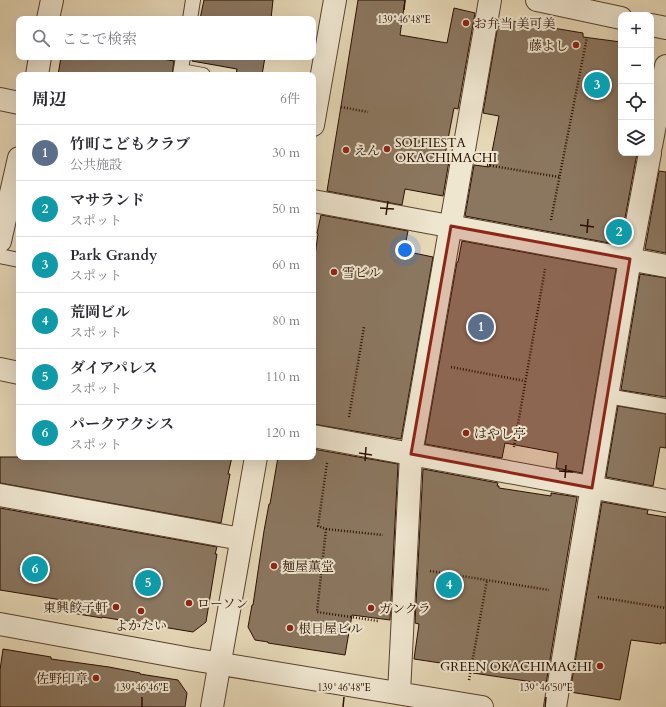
<!DOCTYPE html>
<html lang="ja">
<head>
<meta charset="utf-8">
<style>
	body { margin:0; font-family:Cardo,"Noto Serif JP",serif; background:#f7f7f7; color:#2b2b33 }
	.controls { position:absolute; right:12px; top:12px; display:grid; overflow:hidden; border-radius:8px; box-shadow:0 4px 16px #0002 }
	.controls button { width:36px; height:36px; display:grid; place-items:center; padding:0; border:0; border-bottom:1px solid #e1e1e2; background:#fff; color:#2b2b33; font:20px sans-serif }
	.you { position:absolute; left:405px; top:250px; width:14px; height:14px; margin:-10px; border:3px solid #fff; border-radius:50%; background:#1a73e8; box-shadow:0 0 0 6px #1a73e833 }
	.badge { display:grid; place-items:center; width:26px; height:26px; border-radius:50%; background:#ea580c; color:#fff; font-size:13px; font-weight:700 }
	.pin { position:absolute; translate:-50% -50%; border:2px solid #fff; box-shadow:0 1px 4px #0006 }
	.list { margin:0; padding:0; list-style:none }
	h2 { display:flex; justify-content:space-between; align-items:center; height:52px; margin:0; padding:0 16px; font-size:17px }
	h2 small { font-size:13px; font-weight:400; color:#7c7c81 }
	.list li { display:grid; grid-template-columns:26px 1fr auto; gap:12px; align-items:center; box-sizing:border-box; height:56px; padding:0 16px; border-top:1px solid #e1e1e2 }
	.list b { display:block; font-size:15px; white-space:nowrap }
	.list p { margin:0; font-size:13px; white-space:nowrap; color:#7c7c81 }
	.list em { font-size:13px; font-style:normal; color:#7c7c81 }
	.icon { flex:none; width:22px; height:22px; fill:none; stroke:currentColor; stroke-width:2; stroke-linecap:round; stroke-linejoin:round }
	.map { position:relative; flex:none; width:666px; height:707px; overflow:hidden }
	.search { position:absolute; background:#fff; box-shadow:0 4px 16px #0002; left:16px; top:16px; width:300px; height:44px; display:flex; align-items:center; gap:10px; box-sizing:border-box; padding:0 14px; border-radius:8px; color:#7c7c81; font-size:15px }
	.panel { position:absolute; background:#fff; box-shadow:0 4px 16px #0002; left:16px; top:72px; width:300px; height:388px; border-radius:8px }
	.map>svg:first-child { display:block }
</style>
</head>
<body>
<div class="map">
<svg width="666" height="707" viewBox="0 0 666 707">
	<rect width="100%" height="100%" fill="#e6d8b7"/>
	<filter id="stains"><feTurbulence type="fractalNoise" baseFrequency=".005" numOctaves="4"/><feColorMatrix values="0 0 0 0 .2 0 0 0 0 .09 0 0 0 0 .02 0 0 0 .5 -.17"/></filter>
	<radialGradient id="worn" r=".72"><stop offset=".6" stop-color="#630" stop-opacity="0"/><stop offset="1" stop-color="#630" stop-opacity=".3"/></radialGradient>
	<path fill="#8b7760" stroke="#290e01" d="M204,0H273L271,19H200Z
		M358,0H405L400,35L447,43L454,8L475,13L458,109L454,108L444,160L449,161L443,196L405,189L402,205L327,191L342,100Z
		M499,19L583,33V37L621,42V153H637L620,245L465,216L474,165L489,167L499,116L483,113Z
		M61,57H151L174,61L172,75H58Z
		M193,57H265L262,75H236L237,69L192,61Z
		M659,171L666,172V253L645,249Z
		M321,215L408,231L404,251L433,257L401,439L313,424V269L318,234L317,233Z
		M462,241L616,269L582,473L556,468L558,453L505,443L502,458L425,444L457,262H458Z
		M640,274L666,278V397L621,390Z
		M618,406L666,414V448L660,447L653,486L606,477Z
		M313,449L398,464L390,620L352,615L345,655L268,643V642L255,640L248,627L252,605H253L264,531L269,504H270L278,457H313Z
		M0,457H232L228,474H230L221,523L0,483Z
		M423,469L498,483L497,486H499V488L551,496V493L577,497L546,684L473,673L474,668L414,659L419,624L415,623Z
		M602,502L648,510L647,514L666,517V643H661V644L631,640L620,700L570,692Z
		M0,508L217,547L215,554H217L206,622L193,632L102,617V618L66,612L68,601L0,590Z
		M3,649L51,657V659L109,667L140,673V674L178,680L187,693L185,707H0V670Z"/>
	<g fill="none" stroke-linecap="round" stroke-linejoin="round">
		<g stroke="#58402e" stroke-width="16">
			<path id="lane" d="M190,19L193,0
				M181,71L203,75
				M180,75L183,57
				M0,256L19,260
				M607,396L666,406"/>
		</g>
		<g stroke="#58402e" stroke-width="24">
			<path id="street" d="M537,0L621,18
				M48,19L52,0
				M651,25L666,28
				M37,75L40,57
				M0,99L19,103
				M313,125L335,0
				M651,146L666,66
				M313,201L666,266
				M0,241L19,158
				M0,369L19,373
				M313,436L666,501
				M0,495L241,539
				M0,624L191,659L482,707
				M399,693L411,454L490,0
				M212,707L256,457
				M555,707L630,259L650,153"/>
		</g>
		<path stroke="#290e01" stroke-width="2.5" stroke-dasharray="1 2" stroke-linecap="butt" d="M341,107L368,112
			M487,165L559,177
			M551,220L587,37
			M451,367L525,381
			M349,417L364,327
			M514,447L545,269
			M327,463L318,526L326,529L317,612L378,621
			M326,529L383,535
			M430,571L549,590
			M598,597L666,608
			M469,680L487,580"/>
		<use href="#lane" stroke="#efe6d0" stroke-width="14"/>
		<use href="#street" stroke="#efe6d0" stroke-width="22"/>
	</g>
	<path fill="#8f2418" fill-opacity="0.2" stroke="#8f2418" stroke-width="3" stroke-linejoin="round" d="M451,226L630,259L592,488L411,454Z"/>
	<path fill="none" stroke="#290e01" stroke-width="1.5" d="M404,10L405,0M380,208L394,209M386,215L388,201M580,225L594,227M587,233L588,219M359,453L372,455M365,461L366,447M559,471L573,472M565,478L566,465M142,707V697M343,707L344,697M545,707L546,697"/>
	<g fill="#8f2418" stroke="#efe6d0" stroke-width="1.5">
		<circle cx="466" cy="23" r="4"/>
		<circle cx="576" cy="45" r="4"/>
		<circle cx="387" cy="149" r="4"/>
		<circle cx="346" cy="150" r="4"/>
		<circle cx="334" cy="272" r="4"/>
		<circle cx="466" cy="433" r="4"/>
		<circle cx="274" cy="566" r="4"/>
		<circle cx="189" cy="603" r="4"/>
		<circle cx="116" cy="607" r="4"/>
		<circle cx="371" cy="608" r="4"/>
		<circle cx="141" cy="611" r="4"/>
		<circle cx="290" cy="628" r="4"/>
		<circle cx="600" cy="666" r="4"/>
		<circle cx="96" cy="678" r="4"/>
	</g>
	<g text-anchor="middle" stroke-width="4" stroke-linejoin="round" paint-order="stroke">
		<g font-size="13" fill="#290e01" stroke="#efe6d0" text-anchor="start">
			<text x="474" y="28">お弁当 美可美</text>
			<text x="568" y="50" text-anchor="end">藤よし</text>
			<text x="395" y="147">SOLFIESTA<tspan x="395" dy="15">OKACHIMACHI</tspan></text>
			<text x="354" y="155">えん</text>
			<text x="342" y="277">雪ビル</text>
			<text x="474" y="438">はやし亭</text>
			<text x="282" y="571">麺屋薫堂</text>
			<text x="197" y="608">ローソン</text>
			<text x="108" y="612" text-anchor="end">東興餃子軒</text>
			<text x="379" y="613">ガンクラ</text>
			<text x="141" y="630" text-anchor="middle">よかたい</text>
			<text x="298" y="633">根日屋ビル</text>
			<text x="592" y="671" text-anchor="end">GREEN OKACHIMACHI</text>
			<text x="88" y="683" text-anchor="end">佐野印章</text>
		</g>
	</g>
	<g font-size="10" text-anchor="middle" fill="#290e01" stroke="#efe6d0" stroke-width="4" stroke-linejoin="round" paint-order="stroke">
		<text x="404" y="23">139°46'48"E</text>
		<text x="142" y="691">139°46'46"E</text>
		<text x="344" y="691">139°46'48"E</text>
		<text x="546" y="691">139°46'50"E</text>
	</g>
	<rect width="100%" height="100%" filter="url(#stains)"/>
	<rect width="100%" height="100%" fill="url(#worn)"/>
</svg>
<div class="controls">
<button>+</button>
<button>−</button>
<button><svg class="icon" aria-label="locate" viewBox="0 0 24 24"><circle cx="12" cy="12" r="6"/><path d="M12 2v4M12 18v4M2 12h4M18 12h4"/></svg></button>
<button><svg class="icon" aria-label="layers" viewBox="0 0 24 24"><path d="M12 4l9 5-9 5-9-5zM3 14l9 5 9-5"/></svg></button>
</div>
<div class="you"></div>
<div class="pin badge" style="left:481px;top:327px;background:#5c6f8a">1</div>
<div class="pin badge" style="left:619px;top:232px;background:#0f9aa8">2</div>
<div class="pin badge" style="left:597px;top:85px;background:#0f9aa8">3</div>
<div class="pin badge" style="left:449px;top:585px;background:#0f9aa8">4</div>
<div class="pin badge" style="left:148px;top:583px;background:#0f9aa8">5</div>
<div class="pin badge" style="left:35px;top:569px;background:#0f9aa8">6</div>
<div class="search"><svg class="icon" aria-label="search" viewBox="0 0 24 24"><circle cx="10" cy="10" r="6"/><path d="M15 15l6 6"/></svg>ここで検索</div>
<section class="panel">
<h2>周辺<small>6件</small></h2>
<ul class="list">
<li><span class="badge" style="background:#5c6f8a">1</span><div><b>竹町こどもクラブ</b><p>公共施設</p></div><em>30 m</em></li>
<li><span class="badge" style="background:#0f9aa8">2</span><div><b>マサランド</b><p>スポット</p></div><em>50 m</em></li>
<li><span class="badge" style="background:#0f9aa8">3</span><div><b>Park Grandy</b><p>スポット</p></div><em>60 m</em></li>
<li><span class="badge" style="background:#0f9aa8">4</span><div><b>荒岡ビル</b><p>スポット</p></div><em>80 m</em></li>
<li><span class="badge" style="background:#0f9aa8">5</span><div><b>ダイアパレス</b><p>スポット</p></div><em>110 m</em></li>
<li><span class="badge" style="background:#0f9aa8">6</span><div><b>パークアクシス</b><p>スポット</p></div><em>120 m</em></li>
</ul>
</section>
</div>
</body>
</html>
